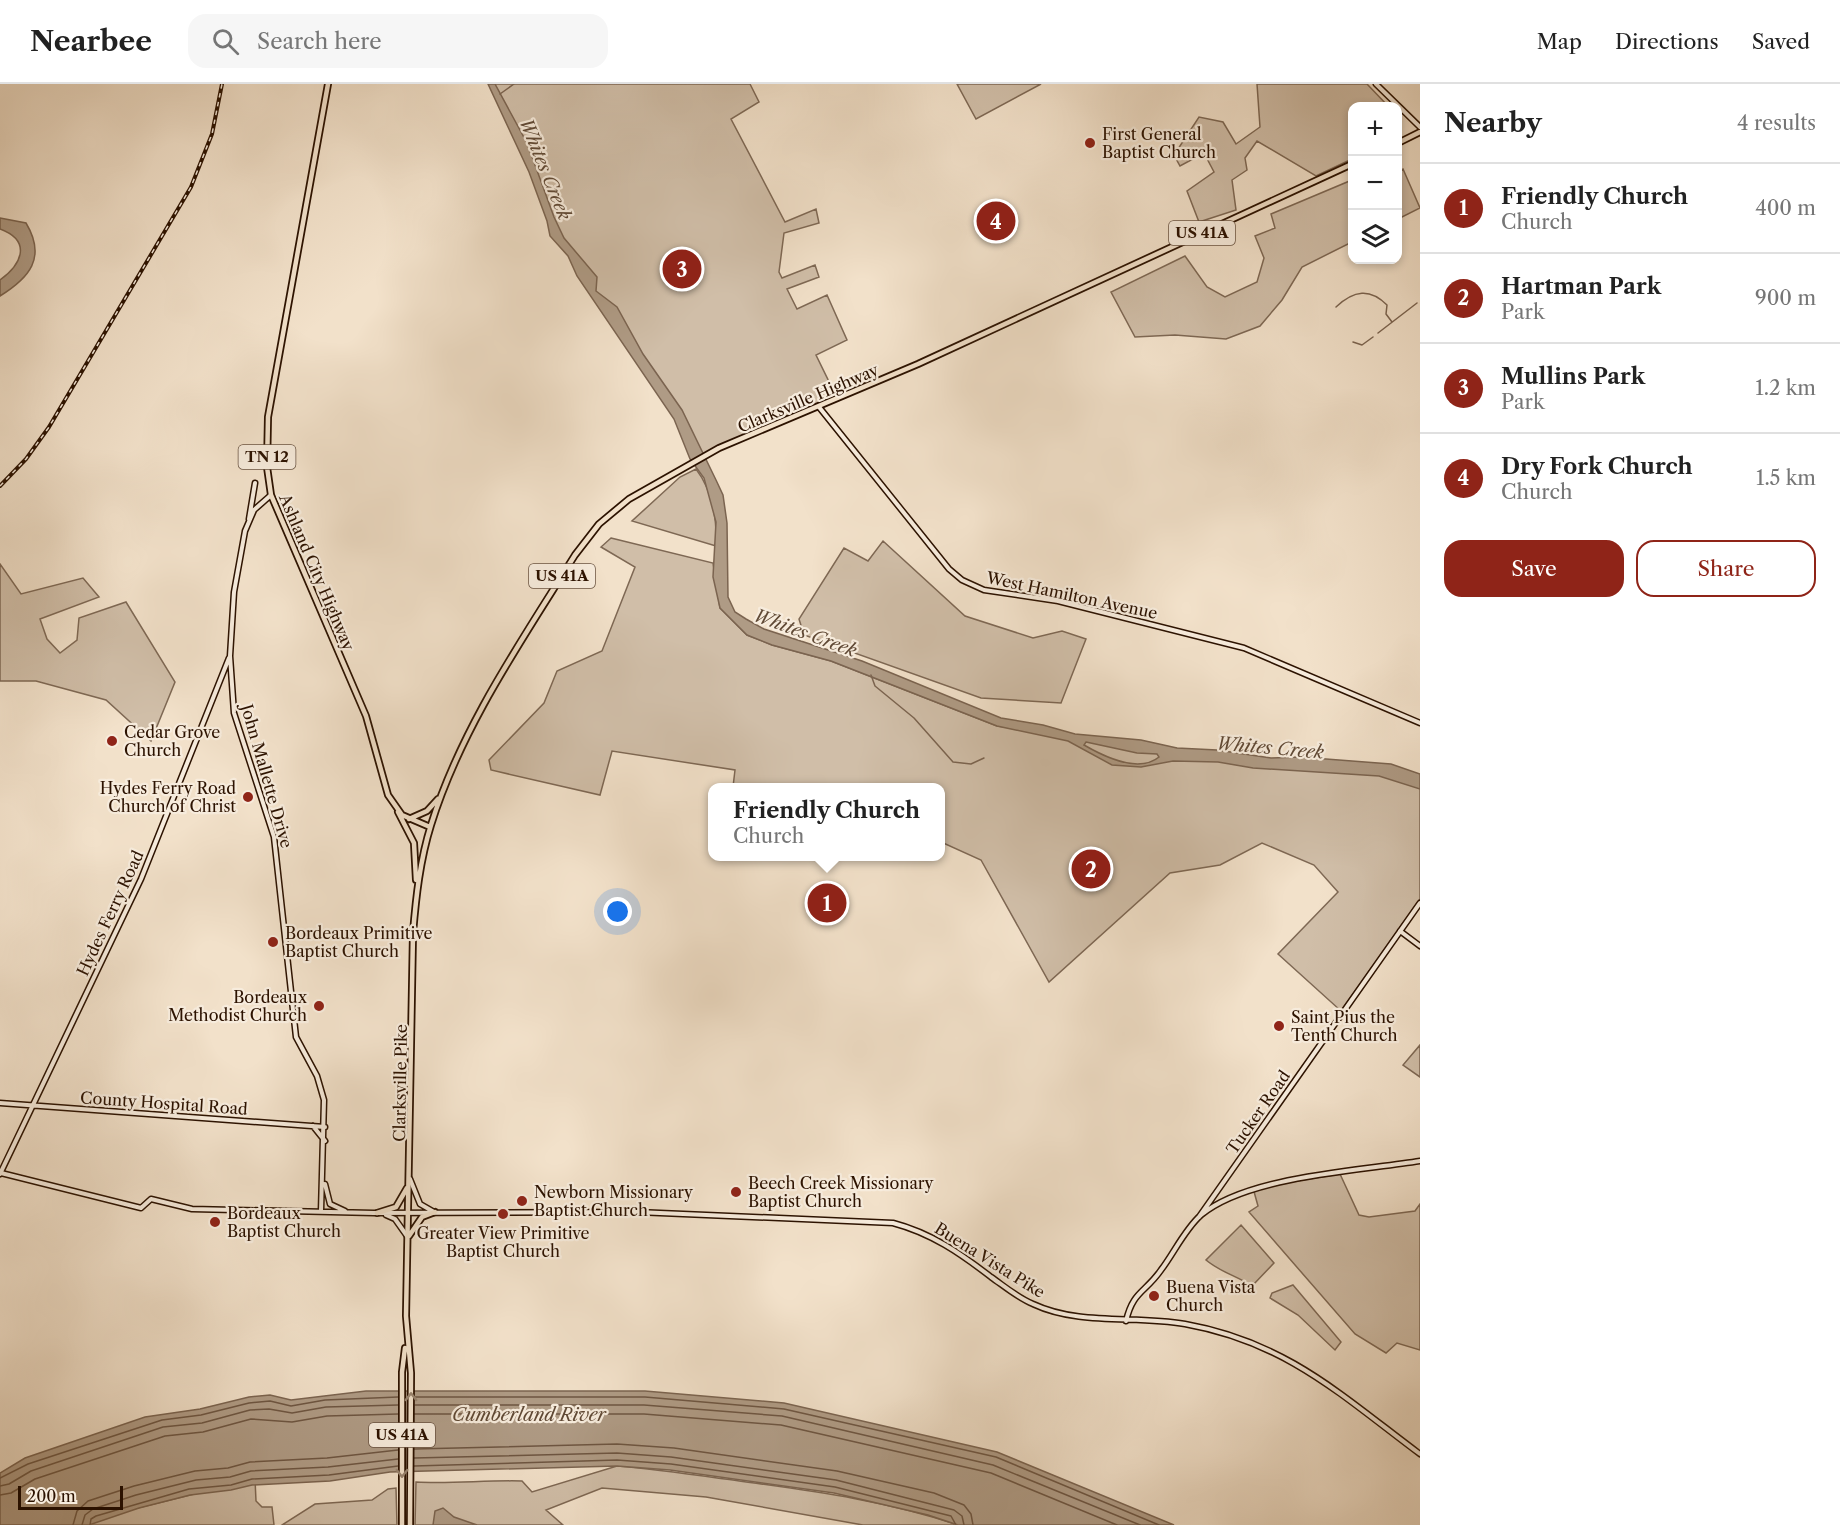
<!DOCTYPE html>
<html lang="en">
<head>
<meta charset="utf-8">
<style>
	body { margin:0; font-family:"Libre Caslon Text",serif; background:#f6f6f6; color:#222 }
	.controls { position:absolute; right:18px; top:18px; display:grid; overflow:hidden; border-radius:12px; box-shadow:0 3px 9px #0003 }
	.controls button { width:54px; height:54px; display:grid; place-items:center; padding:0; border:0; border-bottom:2px solid #e0e0e0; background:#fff; color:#222; font:30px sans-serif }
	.scale { position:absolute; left:18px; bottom:15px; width:105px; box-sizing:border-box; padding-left:6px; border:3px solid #2c1200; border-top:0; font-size:16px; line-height:21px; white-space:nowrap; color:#2c1200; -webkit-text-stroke:4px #f7ecdd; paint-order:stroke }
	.you { position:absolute; left:618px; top:828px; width:21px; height:21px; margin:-15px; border:4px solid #fff; border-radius:50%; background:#1a73e8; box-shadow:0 0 0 9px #1a73e833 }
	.badge { display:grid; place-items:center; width:39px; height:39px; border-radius:50%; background:#8f2418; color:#fff; font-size:20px; font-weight:700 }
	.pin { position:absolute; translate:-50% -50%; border:3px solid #fff; box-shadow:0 2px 6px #0006 }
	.popup { position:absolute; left:708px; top:699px; width:237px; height:78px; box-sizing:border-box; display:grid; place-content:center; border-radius:12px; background:#fff; filter:drop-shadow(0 2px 4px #0005); font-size:20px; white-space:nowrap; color:#767676 }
	.popup b { font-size:22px; color:#222 }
	.popup::after { content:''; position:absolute; left:50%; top:100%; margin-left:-12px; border:12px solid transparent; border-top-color:#fff }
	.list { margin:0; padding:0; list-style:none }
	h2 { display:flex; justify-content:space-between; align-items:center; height:78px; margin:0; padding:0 24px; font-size:26px }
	h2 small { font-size:20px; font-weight:400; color:#767676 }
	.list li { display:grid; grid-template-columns:39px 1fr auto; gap:18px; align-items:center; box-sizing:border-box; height:90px; padding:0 24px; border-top:2px solid #e0e0e0 }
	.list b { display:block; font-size:22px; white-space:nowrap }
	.list p { margin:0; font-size:20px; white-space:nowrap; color:#767676 }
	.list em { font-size:20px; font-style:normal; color:#767676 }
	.actions { display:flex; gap:12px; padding:18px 24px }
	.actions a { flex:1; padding:14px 0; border:2px solid #8f2418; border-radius:18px; text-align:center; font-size:21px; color:#8f2418 }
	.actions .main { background:#8f2418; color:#fff }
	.icon { flex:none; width:33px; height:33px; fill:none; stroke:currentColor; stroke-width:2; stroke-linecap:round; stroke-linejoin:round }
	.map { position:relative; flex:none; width:1420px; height:1441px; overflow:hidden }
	header { display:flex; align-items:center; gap:36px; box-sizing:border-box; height:84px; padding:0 30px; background:#fff; border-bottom:2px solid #e0e0e0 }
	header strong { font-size:28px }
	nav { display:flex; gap:33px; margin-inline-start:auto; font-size:21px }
	.search { width:420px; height:54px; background:#f6f6f6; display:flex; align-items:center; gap:15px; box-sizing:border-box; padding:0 21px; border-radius:18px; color:#767676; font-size:22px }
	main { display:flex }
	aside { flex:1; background:#fff }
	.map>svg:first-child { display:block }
</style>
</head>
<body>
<header>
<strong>Nearbee</strong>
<div class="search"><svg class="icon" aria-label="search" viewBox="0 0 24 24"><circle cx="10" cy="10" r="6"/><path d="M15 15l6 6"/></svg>Search here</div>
<nav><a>Map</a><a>Directions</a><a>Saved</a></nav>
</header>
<main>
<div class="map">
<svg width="1420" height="1441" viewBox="0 0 1420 1441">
	<rect width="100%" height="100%" fill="#f2e1ca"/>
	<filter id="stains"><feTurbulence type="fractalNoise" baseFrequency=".00333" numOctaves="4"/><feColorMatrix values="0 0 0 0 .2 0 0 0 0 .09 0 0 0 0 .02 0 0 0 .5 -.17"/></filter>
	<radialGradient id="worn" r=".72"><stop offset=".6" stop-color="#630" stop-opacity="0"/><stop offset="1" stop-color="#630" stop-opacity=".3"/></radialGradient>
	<path fill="#d0bea8" stroke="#7e6854" stroke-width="1.5" d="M494,0H750L759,18L731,35L785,138L816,125L819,139L784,149L779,188L782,194L815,181L819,193L787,205L797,225L827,211L847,256L816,271L836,312L700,373L557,147Z
		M957,0H1041L976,35Z
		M1257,0H1367L1388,22H1352V75L1316,92L1257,57L1245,74L1247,86L1232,96L1236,126L1199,138L1187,107L1214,88L1204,69L1180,82L1174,71L1199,33L1223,38L1236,60L1260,43Z
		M1403,85L1420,124L1398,135V88Z
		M1352,96V158L1302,183L1282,216L1260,242L1226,255L1175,251L1135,253L1111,208L1185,172L1207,203L1225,213L1257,198L1264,174L1255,152L1275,144L1271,130Z
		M696,385C713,407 717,435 716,462L632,437L680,393Z
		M611,454L713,479L720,524L747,551L772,561L831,577L997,642L1387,691L1420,702V815L1341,927L1278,870L1338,808L1314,781L1262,759L1220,781L1170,789L1049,898L981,776L941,758V704L733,703L735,686L612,667L600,711L491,686L489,676L544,619L557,587L602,567L635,483L601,463Z
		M883,457L965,532L1033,554L1062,547L1086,555L1061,619L981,614L804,551L799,535L844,464L868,477Z
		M0,480L21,510L83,494L99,513L40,535L47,555L60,569L77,556L79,534L126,518L175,598L151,657L106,616L36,597H0Z
		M1420,961V993L1403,981Z
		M1340,1090L1359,1131L1369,1133L1415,1127L1420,1120V1266L1397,1259L1386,1269L1355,1250L1249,1128L1258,1122L1253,1104Z
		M1241,1141L1274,1179L1252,1202C1237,1192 1220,1188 1206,1176Z
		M1293,1201L1341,1258L1335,1266L1298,1231L1270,1214L1272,1209Z
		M617,1382C654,1385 689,1390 725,1395C804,1406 882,1415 958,1441H863L706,1413L602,1404L546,1426L563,1441H415L416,1398C451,1400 486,1396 522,1397L532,1408Z
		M255,1395L256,1417L262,1423H272L274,1441H69Z
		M396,1404L397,1441H282L315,1420L372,1416L388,1405Z"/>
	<path fill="#af9b85" stroke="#7b6450" stroke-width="1.5" fill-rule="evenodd" d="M488,0H495L527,59L554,133L564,154L597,193L596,207L617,223L643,270L682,326L716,396L723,411L727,439L728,513L735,528L746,535L764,545L862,577L1001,634L1043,641L1075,650L1141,656L1177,664L1217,666L1271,674L1300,673L1391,680L1420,690V705L1379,692L1253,684L1218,678L1173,677L1141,683L1112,681L1068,657L997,642L831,577L772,561L747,551L720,524L713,493L716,438L704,394L690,375L674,335L577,192L568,172L550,152L547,137L529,88ZM1086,658L1137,669L1157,670L1159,673C1138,690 1103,672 1084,661Z
		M0,134L26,139C47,174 29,194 0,212V196C22,180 32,157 0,145Z
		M366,1307H645L784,1319L997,1368L1174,1441H958L928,1431L834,1409L670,1386L617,1382L390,1388L330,1397L252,1401L231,1406L190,1411L139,1424L89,1441H0V1389L25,1374L145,1333L200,1325L249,1313L270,1311L291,1316Z
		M443,1424L454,1433L477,1441H433L435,1427Z"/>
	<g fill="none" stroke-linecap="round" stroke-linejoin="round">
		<path stroke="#6e5642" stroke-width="1.5" d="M415,1313H645L784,1325L996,1373L1159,1441
			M415,1321H644L782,1332L993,1381L1140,1441
			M414,1330H644L781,1341L991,1389L1117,1441
			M414,1365L617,1360L674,1364L837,1387L934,1409L964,1421L971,1430L973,1441
			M414,1374L617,1369L671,1373L836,1396L954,1426L962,1432L964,1441
			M414,1382L617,1376L671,1380L835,1403L951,1432L956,1441
			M0,1394L28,1380L162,1336L201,1331L249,1319L270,1317L291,1322L325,1316L398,1313
			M0,1402L9,1400L31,1387L163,1343L202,1339L250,1326L269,1325L292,1329L326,1323L398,1321
			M0,1411L11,1409L35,1395L165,1352L203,1348L251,1335L292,1338L327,1332L398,1330
			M73,1441L77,1427L88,1417L134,1402L195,1387L228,1384L250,1378L327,1374L398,1366
			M82,1441L85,1431L93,1425L136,1411L196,1396L230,1393L251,1387L328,1383L398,1375
			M90,1441L91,1435L96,1432L189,1405L231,1401L252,1395L329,1391L398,1382"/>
		<path stroke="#7b6450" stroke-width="1.5" d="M500,10L514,0
			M1336,223C1354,206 1370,204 1387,221L1386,230L1392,238
			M1378,249L1417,219
			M1353,258L1362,261L1373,253
			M871,591L875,602L914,634L953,678L971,680L984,674"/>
		<g stroke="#2c1200" stroke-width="7">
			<path id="secondary" d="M1376,0L1420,43
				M819,323L949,485L962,496L984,506L1058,517L1244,564L1420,639
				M271,411L254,426L245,447L234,508L230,572L234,629L274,753L296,953L317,992L324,1016L321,1127
				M249,435L255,399
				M1400,847L1420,862
				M0,1019L325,1043
				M313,1042L325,1057
				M1,1089L141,1124L151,1115L192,1125L374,1129L637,1128L893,1139C931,1149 960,1169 991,1193C1004,1202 1018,1214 1033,1220C1080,1242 1135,1231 1185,1240C1286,1258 1341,1311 1420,1370
				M0,1090L141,795L229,574
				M410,1095L420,1120L434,1128
				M325,1100L330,1120L345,1127
				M386,1131L395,1135L407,1152
				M1199,1133L1420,819
				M1126,1237C1133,1207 1145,1209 1161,1186C1174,1169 1185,1145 1201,1131C1248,1092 1359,1087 1420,1077"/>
		</g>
		<g stroke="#2c1200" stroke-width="8">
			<path id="primary" d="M328,0L268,333L267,383L271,411L366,632L388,711L402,731L430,743
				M1398,59L1420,48
				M398,728L414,759L416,796
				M409,735L427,727L438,715
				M377,1129L396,1123L407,1104
				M409,1152L422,1133L435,1128
				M402,1441V1288L405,1264
				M410,1441L411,1289L406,1232L413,849C416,813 420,776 431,741C461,644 522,556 575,471L599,440L629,415L719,364L918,280L1352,80"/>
		</g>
		<use href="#secondary" stroke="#f7ecdd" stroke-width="4"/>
		<use href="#primary" stroke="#f2e1ca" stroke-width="4.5"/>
		<g stroke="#2c1200" stroke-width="4">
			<path id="rail" d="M0,402L26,375L49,343L191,103L212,50L222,0"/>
		</g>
		<use href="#rail" stroke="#f7ecdd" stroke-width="1.5" stroke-dasharray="4.5" stroke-linecap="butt"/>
	</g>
	<defs><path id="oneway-chevron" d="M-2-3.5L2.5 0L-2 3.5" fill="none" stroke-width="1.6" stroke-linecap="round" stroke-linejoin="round" transform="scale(1.5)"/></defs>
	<g stroke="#99846f">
		<use href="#oneway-chevron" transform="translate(411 1313) rotate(-90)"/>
		<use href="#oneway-chevron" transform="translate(402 1389) rotate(90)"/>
	</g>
	<g fill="#8f2418" stroke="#f7ecdd" stroke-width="2">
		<circle cx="1090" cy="59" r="6"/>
		<circle cx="112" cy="657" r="6"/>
		<circle cx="248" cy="713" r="6"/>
		<circle cx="273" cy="858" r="6"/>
		<circle cx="319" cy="922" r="6"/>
		<circle cx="1279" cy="942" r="6"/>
		<circle cx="736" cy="1108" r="6"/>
		<circle cx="522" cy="1117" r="6"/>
		<circle cx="503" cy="1130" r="6"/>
		<circle cx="215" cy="1138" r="6"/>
		<circle cx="1154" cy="1212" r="6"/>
	</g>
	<g text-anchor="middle" stroke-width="4.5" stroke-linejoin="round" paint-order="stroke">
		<g fill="#f7ecdd" stroke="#695342" stroke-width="1.5">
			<rect x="1169" y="137" width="66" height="24" rx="4.5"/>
			<rect x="238.5" y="361" width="57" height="24" rx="4.5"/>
			<rect x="529" y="480" width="66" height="24" rx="4.5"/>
			<rect x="369" y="1339" width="66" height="24" rx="4.5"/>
		</g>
		<g font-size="15" font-weight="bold" fill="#2c1200">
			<text x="1202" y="154">US 41A</text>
			<text x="267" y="378">TN 12</text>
			<text x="562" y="497">US 41A</text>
			<text x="402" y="1356">US 41A</text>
		</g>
		<g font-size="16" fill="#2c1200" stroke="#f7ecdd" text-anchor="start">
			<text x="1102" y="56">First General<tspan x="1102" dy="18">Baptist Church</tspan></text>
			<text x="124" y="654">Cedar Grove<tspan x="124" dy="18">Church</tspan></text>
			<text x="236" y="710" text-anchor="end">Hydes Ferry Road<tspan x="236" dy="18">Church of Christ</tspan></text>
			<text x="285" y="855">Bordeaux Primitive<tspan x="285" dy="18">Baptist Church</tspan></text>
			<text x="307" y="919" text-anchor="end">Bordeaux<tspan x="307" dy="18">Methodist Church</tspan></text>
			<text x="1291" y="939">Saint Pius the<tspan x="1291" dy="18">Tenth Church</tspan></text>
			<text x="748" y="1105">Beech Creek Missionary<tspan x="748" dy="18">Baptist Church</tspan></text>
			<text x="534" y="1114">Newborn Missionary<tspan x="534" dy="18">Baptist Church</tspan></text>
			<text x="227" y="1135">Bordeaux<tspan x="227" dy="18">Baptist Church</tspan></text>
			<text x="503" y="1155" text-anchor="middle">Greater View Primitive<tspan x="503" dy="18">Baptist Church</tspan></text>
			<text x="1166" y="1209">Buena Vista<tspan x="1166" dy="18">Church</tspan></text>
		</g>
		<g font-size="16" fill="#2c1200" stroke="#f7ecdd">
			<text transform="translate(808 314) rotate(-23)" y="6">Clarksville Highway</text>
			<text transform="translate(317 488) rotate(67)" y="6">Ashland City Highway</text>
			<text transform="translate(1072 511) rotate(12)" y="6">West Hamilton Avenue</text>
			<text transform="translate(267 692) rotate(74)" y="6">John Mallette Drive</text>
			<text transform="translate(110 829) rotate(-65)" y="6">Hydes Ferry Road</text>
			<text transform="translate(400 999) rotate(-89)" y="6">Clarksville Pike</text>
			<text transform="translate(164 1019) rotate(4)" y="6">County Hospital Road</text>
			<text transform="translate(1258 1028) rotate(-55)" y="6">Tucker Road</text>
			<text transform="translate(990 1176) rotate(32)" y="6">Buena Vista Pike</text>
		</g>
		<g font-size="18" font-style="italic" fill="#604935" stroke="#f7ecdd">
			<text transform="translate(545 85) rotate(68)" y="6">Whites Creek</text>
			<text transform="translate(805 549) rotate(20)" y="6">Whites Creek</text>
			<text transform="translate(1270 664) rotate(5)" y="6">Whites Creek</text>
			<text x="529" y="1337">Cumberland River</text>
		</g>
	</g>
	<rect width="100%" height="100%" filter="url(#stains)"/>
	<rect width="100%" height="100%" fill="url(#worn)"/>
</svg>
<div class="controls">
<button>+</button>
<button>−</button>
<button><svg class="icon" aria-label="layers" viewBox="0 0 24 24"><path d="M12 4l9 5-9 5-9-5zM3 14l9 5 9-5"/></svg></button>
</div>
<div class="scale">200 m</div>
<div class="you"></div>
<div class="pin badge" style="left:827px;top:819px">1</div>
<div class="popup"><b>Friendly Church</b>Church</div>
<div class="pin badge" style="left:1091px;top:785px">2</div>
<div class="pin badge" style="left:682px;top:185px">3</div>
<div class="pin badge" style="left:996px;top:137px">4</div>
</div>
<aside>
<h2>Nearby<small>4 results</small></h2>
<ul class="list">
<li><span class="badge">1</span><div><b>Friendly Church</b><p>Church</p></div><em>400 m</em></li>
<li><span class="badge">2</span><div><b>Hartman Park</b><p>Park</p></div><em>900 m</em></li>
<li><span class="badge">3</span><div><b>Mullins Park</b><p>Park</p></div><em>1.2 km</em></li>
<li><span class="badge">4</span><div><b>Dry Fork Church</b><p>Church</p></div><em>1.5 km</em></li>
</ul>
<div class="actions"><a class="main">Save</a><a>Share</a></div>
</aside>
</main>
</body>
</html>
